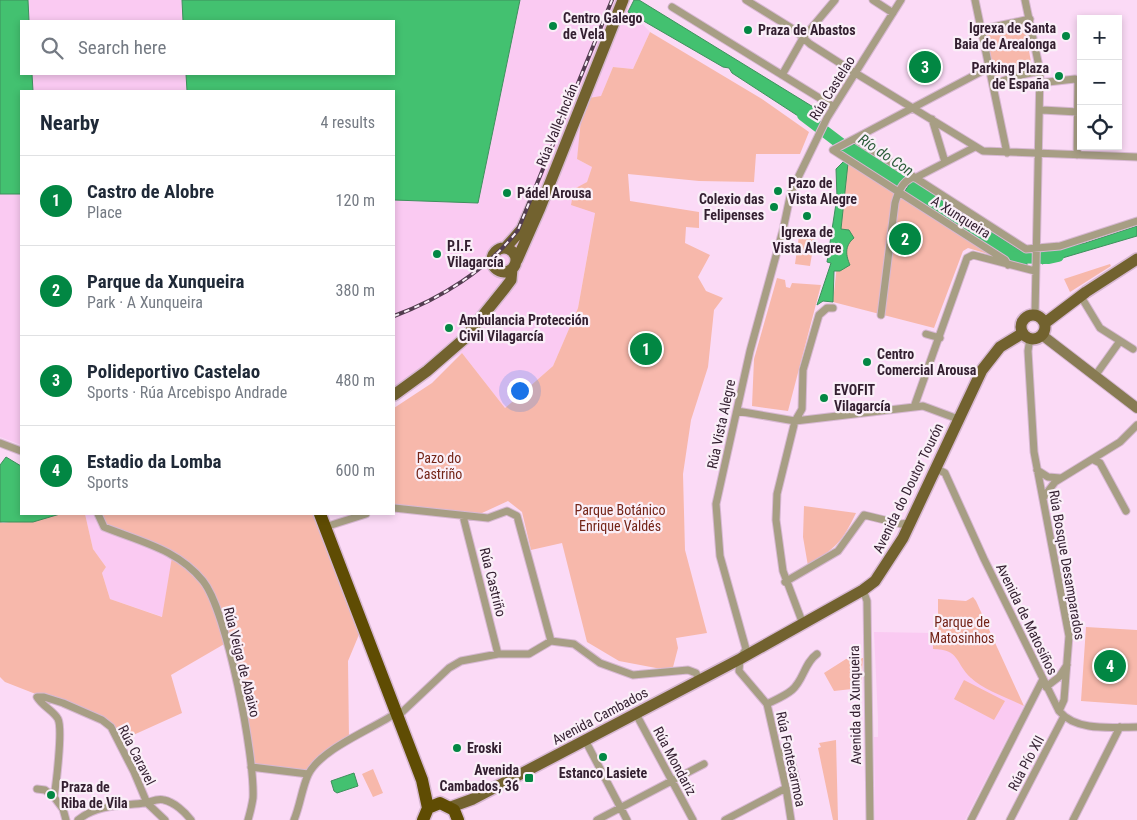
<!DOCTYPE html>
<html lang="en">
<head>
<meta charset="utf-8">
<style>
	body { margin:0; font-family:"Roboto Condensed",sans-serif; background:#f6f6f7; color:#1f2937 }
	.controls { position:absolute; right:15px; top:15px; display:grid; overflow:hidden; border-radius:0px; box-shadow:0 2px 8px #0003 }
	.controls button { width:45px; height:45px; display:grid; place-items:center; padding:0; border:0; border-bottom:1px solid #e0e1e3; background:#fff; color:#1f2937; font:25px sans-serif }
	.you { position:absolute; left:519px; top:390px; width:18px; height:18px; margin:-12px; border:4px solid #fff; border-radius:50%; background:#1a73e8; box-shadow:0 0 0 8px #1a73e833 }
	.badge { display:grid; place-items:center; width:32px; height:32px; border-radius:50%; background:#028743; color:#fff; font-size:16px; font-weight:700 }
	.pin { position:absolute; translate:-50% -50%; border:2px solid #fff; box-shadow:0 1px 5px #0006 }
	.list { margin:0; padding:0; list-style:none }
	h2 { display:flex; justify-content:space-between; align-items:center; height:65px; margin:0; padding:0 20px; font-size:21px }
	h2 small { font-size:16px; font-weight:400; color:#747a83 }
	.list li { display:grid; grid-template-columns:32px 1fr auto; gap:15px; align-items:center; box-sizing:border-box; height:90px; padding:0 20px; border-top:1px solid #e0e1e3 }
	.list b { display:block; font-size:19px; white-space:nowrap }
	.list p { margin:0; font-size:16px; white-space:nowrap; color:#747a83 }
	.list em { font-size:16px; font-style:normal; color:#747a83 }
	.icon { flex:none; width:28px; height:28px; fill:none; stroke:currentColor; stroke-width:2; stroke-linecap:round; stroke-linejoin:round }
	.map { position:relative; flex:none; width:1137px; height:820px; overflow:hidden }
	.search { position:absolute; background:#fff; box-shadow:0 2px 8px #0003; left:20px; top:20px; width:375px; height:55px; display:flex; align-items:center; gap:12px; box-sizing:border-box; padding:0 18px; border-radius:0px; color:#747a83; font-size:19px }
	.panel { position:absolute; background:#fff; box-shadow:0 2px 8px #0003; left:20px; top:90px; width:375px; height:425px; border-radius:0px }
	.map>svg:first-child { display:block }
</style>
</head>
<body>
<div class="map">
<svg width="1137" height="820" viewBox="0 0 1137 820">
	<rect width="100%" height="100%" fill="#fbdaf6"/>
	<path fill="#facaf2" d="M28,0H182L184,21H29Z
		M520,0H620L650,32L633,69L613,67L578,153L577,159L592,167L587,182L595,212L578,308L553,366L505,408L462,353L394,393V200L478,203Z
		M32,74H187V91H33Z
		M0,193L21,194V445L0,437Z
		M85,514H101L173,553L163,617L110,599L102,573L106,567L93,549Z
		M874,632L933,633V649H947L956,657L972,679L1024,706L965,820H875L874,737H878V719Z"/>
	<path fill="#f7b8ab" d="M1023,20L1033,72L994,76L984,35Z
		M650,32L762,99L809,132L800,154H756L754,182L699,181L628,174L630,201L699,212V228L686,227L685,243L710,255L698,277L706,291L723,298L714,310L708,367L691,420L683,474L685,550L707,633L676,638L678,648L672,671L619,661L587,642L562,543L531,550L522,512L508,501L482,513L463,516L394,508V408L432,383L462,353L505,408L553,366L578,308L595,213L571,205L574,189L587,182L592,167L577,159L581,119L589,98L601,96L613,67L633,69Z
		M848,163L990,251L988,254L968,248L963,251L934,328L833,302Z
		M799,236H815L810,266L795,264Z
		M1110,264L1111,266L1070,292L1064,279Z
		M777,278L785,280L786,287L790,288L792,283L821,285L788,411L752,406L754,359Z
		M804,506L856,513C841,544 836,547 808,566L803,537Z
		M59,514H85L93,549L106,567L102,573L110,599L162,617L172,557L104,527L98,514H314L363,625L348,661L349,739L308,774L251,767L226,643L171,675L182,713L120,741L102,720L5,682L0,677V522L3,523Z
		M973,597L976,601L1024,706C1010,699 982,689 971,678C955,663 960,649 933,649V633L938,632V599L966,601Z
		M1086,627L1137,630V705L1081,701Z
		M863,658L861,688L834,691L824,673L846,659Z
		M964,680L1005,701L994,720L954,699Z
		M836,740L838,820H833L818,748L821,747L819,743Z
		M373,769L383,793L373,797L362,774Z"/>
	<path fill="#43c170" stroke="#3e905d" d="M0,0H28L29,21H21V74H32L33,91H21V194H0Z
		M182,0H520L478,203L394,200V91H187L186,74H394V21H183Z
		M634,0H639L823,113L815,127L732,73L729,68L723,67L628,12Z
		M856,143L906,176L897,189L839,152Z
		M844,161L848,163L841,229L849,230L854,238C844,246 846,256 850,265L840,271H834L833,302L823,301L817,305L831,263L827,262L837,197L836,169Z
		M912,180L1021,251L1026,252L1027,265L1009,261L903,194Z
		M1137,226V236L1042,264L1043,252L1085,243Z
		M6,457L21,466V514H60L33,522H0V465Z
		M354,773L358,786L337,793L334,791L331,781Z"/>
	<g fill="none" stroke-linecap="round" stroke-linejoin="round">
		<path stroke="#43c170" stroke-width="12" d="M803,115L853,153
			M1011,257L1049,258L1058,256"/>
		<g stroke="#d7b8d2" stroke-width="9">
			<path id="street" d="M746,0L793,29L810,44L857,74L983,151L1137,157
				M873,0L893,13
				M975,0L1007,153
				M1025,0L1040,71L1035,315
				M672,7L834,107
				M983,29L1030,19
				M990,67L833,150L1005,260L1008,265
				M782,75L803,38L835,0
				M1039,83L1075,79L1078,82L1077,155
				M994,84L1016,76L1040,71
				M1042,110L1078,112
				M932,119L945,162
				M855,139L1026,249L1060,246L1137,221
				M915,178L975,147
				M1080,295L1100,328L1133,349
				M881,315L895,203C898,192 902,182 913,177
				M926,334L940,338
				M1030,338L1028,351L1034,452L1069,636L1064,700L1059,711
				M1095,376L1120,341
				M914,407L967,258L973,255L1035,271
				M737,411L795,421L923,406L958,419
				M0,443L21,451
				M1094,460L1100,463L1126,511
				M935,468L945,473L984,559L1059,711C1077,732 1112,727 1137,727
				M1037,470L1048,477L1060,478
				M1043,498L1055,482L1120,442L1137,425
				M394,508L488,518L507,511L517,516L551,641
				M98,514L104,527C141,542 177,549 203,581C227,611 255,757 253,798C252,805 250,813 248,820
				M463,516L498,654
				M325,527L366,514
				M785,582L838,551L864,515L901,524L908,523
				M863,590L867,601L870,820
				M803,624L783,571L776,520L777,494L795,421L802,409L803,370L819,315L827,308H833
				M1046,687L1059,677L1067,665
				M767,704C775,700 785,696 792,690C804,680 804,663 817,654
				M636,714L693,820
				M398,716L449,668L461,661L498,654H529L551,641L574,644L600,663L633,675L688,670L696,673L699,680
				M585,740L627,820
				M779,754L789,751L796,780
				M251,767L308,774
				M37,789L45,790L54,797
				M66,820L63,809L54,797C56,785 63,729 58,719C54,711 42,706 37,697H44L63,703L102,720L111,727L134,772L147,803L165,820
				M78,820C97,804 122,806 145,803C151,802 157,798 164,800C174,802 185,812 191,820
				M294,820C300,806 302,788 308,775C320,749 373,729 396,713
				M597,820L704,764
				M725,820L786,788
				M791,820L786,788L767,704L739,671L740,659L746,649L720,556L716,504L750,351L783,230L791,192L827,118L901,0
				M971,820L1043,679
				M1010,820L1064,716
				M1073,820L1120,727"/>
		</g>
		<g stroke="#d7b8d2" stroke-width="12">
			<path id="secondary" d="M1042,335L1137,408"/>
		</g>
		<g stroke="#d7b8d2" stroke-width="14">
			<path id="primary" d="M506,247L522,229L533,204
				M492 260a12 12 0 1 1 24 0a12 12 0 1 1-24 0Z
				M517,260L540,208L623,0
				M1021 327a12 12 0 1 1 24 0a12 12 0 1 1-24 0Z
				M1045,323L1086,292L1137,259
				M394,395L427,371L464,339L505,288L511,280L512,269
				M451,807L473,799L740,659L863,590L875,581L903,538L982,370L1000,347L1023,333"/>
		</g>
		<g stroke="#d7b8d2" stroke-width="15">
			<path id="highway" d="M320,514L422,780L428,808
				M423,820L428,808L440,803L454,810L458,820"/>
		</g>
		<use href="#street" stroke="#a79e84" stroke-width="7"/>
		<use href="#secondary" stroke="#887b53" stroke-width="10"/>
		<use href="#primary" stroke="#72622f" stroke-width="11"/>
		<use href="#highway" stroke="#5f4c03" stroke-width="12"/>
		<g stroke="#533d50" stroke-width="4">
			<path id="rail" d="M394,316C440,299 487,270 518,230L612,0"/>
		</g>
		<use href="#rail" stroke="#faeff8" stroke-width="2" stroke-dasharray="5.5" stroke-linecap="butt"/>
	</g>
	<g fill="#028743" stroke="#faeff8" stroke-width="2">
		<circle cx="553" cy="26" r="5"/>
		<circle cx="748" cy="30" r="5"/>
		<circle cx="1066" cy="36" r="5"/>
		<circle cx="1059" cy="76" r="5"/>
		<circle cx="778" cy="191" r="5"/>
		<circle cx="507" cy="193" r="5"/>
		<circle cx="774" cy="207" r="5"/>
		<circle cx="807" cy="216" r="5"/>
		<circle cx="437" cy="254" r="5"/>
		<circle cx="449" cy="328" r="5"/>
		<circle cx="867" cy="362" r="5"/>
		<circle cx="824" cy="398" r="5"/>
		<circle cx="457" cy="748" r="5"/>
		<circle cx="603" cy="757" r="5"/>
		<rect x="524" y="773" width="10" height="10" rx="2.5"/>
		<circle cx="51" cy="795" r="5"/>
	</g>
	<g text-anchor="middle" stroke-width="4.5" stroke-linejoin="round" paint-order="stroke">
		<g font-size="14" font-weight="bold" fill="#331f30" stroke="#faeff8" text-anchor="start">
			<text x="563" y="23">Centro Galego<tspan x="563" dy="16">de Vela</tspan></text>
			<text x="1056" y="33" text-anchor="end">Igrexa de Santa<tspan x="1056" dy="16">Baia de Arealonga</tspan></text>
			<text x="758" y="35">Praza de Abastos</text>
			<text x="1049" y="73" text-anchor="end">Parking Plaza<tspan x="1049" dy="16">de España</tspan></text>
			<text x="788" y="188">Pazo de<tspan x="788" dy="16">Vista Alegre</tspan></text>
			<text x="517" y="198">Pádel Arousa</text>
			<text x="764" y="204" text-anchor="end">Colexio das<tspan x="764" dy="16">Felipenses</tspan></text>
			<text x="807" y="237" text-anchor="middle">Igrexa de<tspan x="807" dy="16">Vista Alegre</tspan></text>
			<text x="447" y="251">P.I.F.<tspan x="447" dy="16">Vilagarcía</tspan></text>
			<text x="459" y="325">Ambulancia Protección<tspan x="459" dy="16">Civil Vilagarcía</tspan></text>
			<text x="877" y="359">Centro<tspan x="877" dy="16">Comercial Arousa</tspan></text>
			<text x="834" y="395">EVOFIT<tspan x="834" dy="16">Vilagarcía</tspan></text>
			<text x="467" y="753">Eroski</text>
			<text x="519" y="775" text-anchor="end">Avenida<tspan x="519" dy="16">Cambados, 36</tspan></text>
			<text x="603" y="778" text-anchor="middle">Estanco Lasiete</text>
			<text x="61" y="792">Praza de<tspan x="61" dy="16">Riba de Vila</tspan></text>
		</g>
		<g font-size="14" fill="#331f30" stroke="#faeff8">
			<text transform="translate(832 88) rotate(-58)" y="5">Rúa Castelao</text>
			<text transform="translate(557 125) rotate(-68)" y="5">Rúa Valle-Inclán</text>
			<text transform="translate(961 217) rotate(32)" y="5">A Xunqueira</text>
			<text transform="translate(721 424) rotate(-78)" y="5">Rúa Vista Alegre</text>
			<text transform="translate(908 488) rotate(-64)" y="5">Avenida do Doutor Tourón</text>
			<text transform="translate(1067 565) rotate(80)" y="5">Rúa Bosque Desamparados</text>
			<text transform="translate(493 582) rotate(76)" y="5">Rúa Castriño</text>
			<text transform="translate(1027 619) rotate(64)" y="5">Avenida de Matosiños</text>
			<text transform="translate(242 662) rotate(76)" y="5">Rúa Veiga de Abaixo</text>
			<text transform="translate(855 705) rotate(-91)" y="5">Avenida da Xunqueira</text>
			<text transform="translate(600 716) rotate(-28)" y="5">Avenida Cambados</text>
			<text transform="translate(137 755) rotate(63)" y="5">Rúa Caravel</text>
			<text transform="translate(791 759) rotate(78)" y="5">Rúa Fontecarmoa</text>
			<text transform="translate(675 761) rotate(62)" y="5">Rúa Mondariz</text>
			<text transform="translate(1026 763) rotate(-62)" y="5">Rúa Pío XII</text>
		</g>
		<g font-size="14" fill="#742518" stroke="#faeff8">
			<text x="439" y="463">Pazo do<tspan x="439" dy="16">Castriño</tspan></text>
			<text x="620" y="515">Parque Botánico<tspan x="620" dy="16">Enrique Valdés</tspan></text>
			<text x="962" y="627">Parque de<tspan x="962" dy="16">Matosinhos</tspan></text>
		</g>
		<g font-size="15" font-style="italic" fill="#2b5b39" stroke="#faeff8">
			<text transform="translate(886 155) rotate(34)" y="5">Río do Con</text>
		</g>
	</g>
</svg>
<div class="controls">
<button>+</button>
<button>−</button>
<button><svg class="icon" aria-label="locate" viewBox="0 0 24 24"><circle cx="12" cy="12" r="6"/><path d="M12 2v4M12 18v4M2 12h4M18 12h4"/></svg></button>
</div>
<div class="you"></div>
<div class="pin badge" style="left:646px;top:349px">1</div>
<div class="pin badge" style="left:905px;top:239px">2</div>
<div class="pin badge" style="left:925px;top:67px">3</div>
<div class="pin badge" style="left:1110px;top:666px">4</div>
<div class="search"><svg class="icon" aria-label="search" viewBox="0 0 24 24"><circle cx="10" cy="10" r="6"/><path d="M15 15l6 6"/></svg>Search here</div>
<section class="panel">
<h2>Nearby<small>4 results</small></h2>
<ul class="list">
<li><span class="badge">1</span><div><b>Castro de Alobre</b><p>Place</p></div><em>120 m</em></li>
<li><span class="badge">2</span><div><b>Parque da Xunqueira</b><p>Park · A Xunqueira</p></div><em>380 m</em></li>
<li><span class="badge">3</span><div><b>Polideportivo Castelao</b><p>Sports · Rúa Arcebispo Andrade</p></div><em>480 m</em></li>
<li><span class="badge">4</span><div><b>Estadio da Lomba</b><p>Sports</p></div><em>600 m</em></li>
</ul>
</section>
</div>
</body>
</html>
